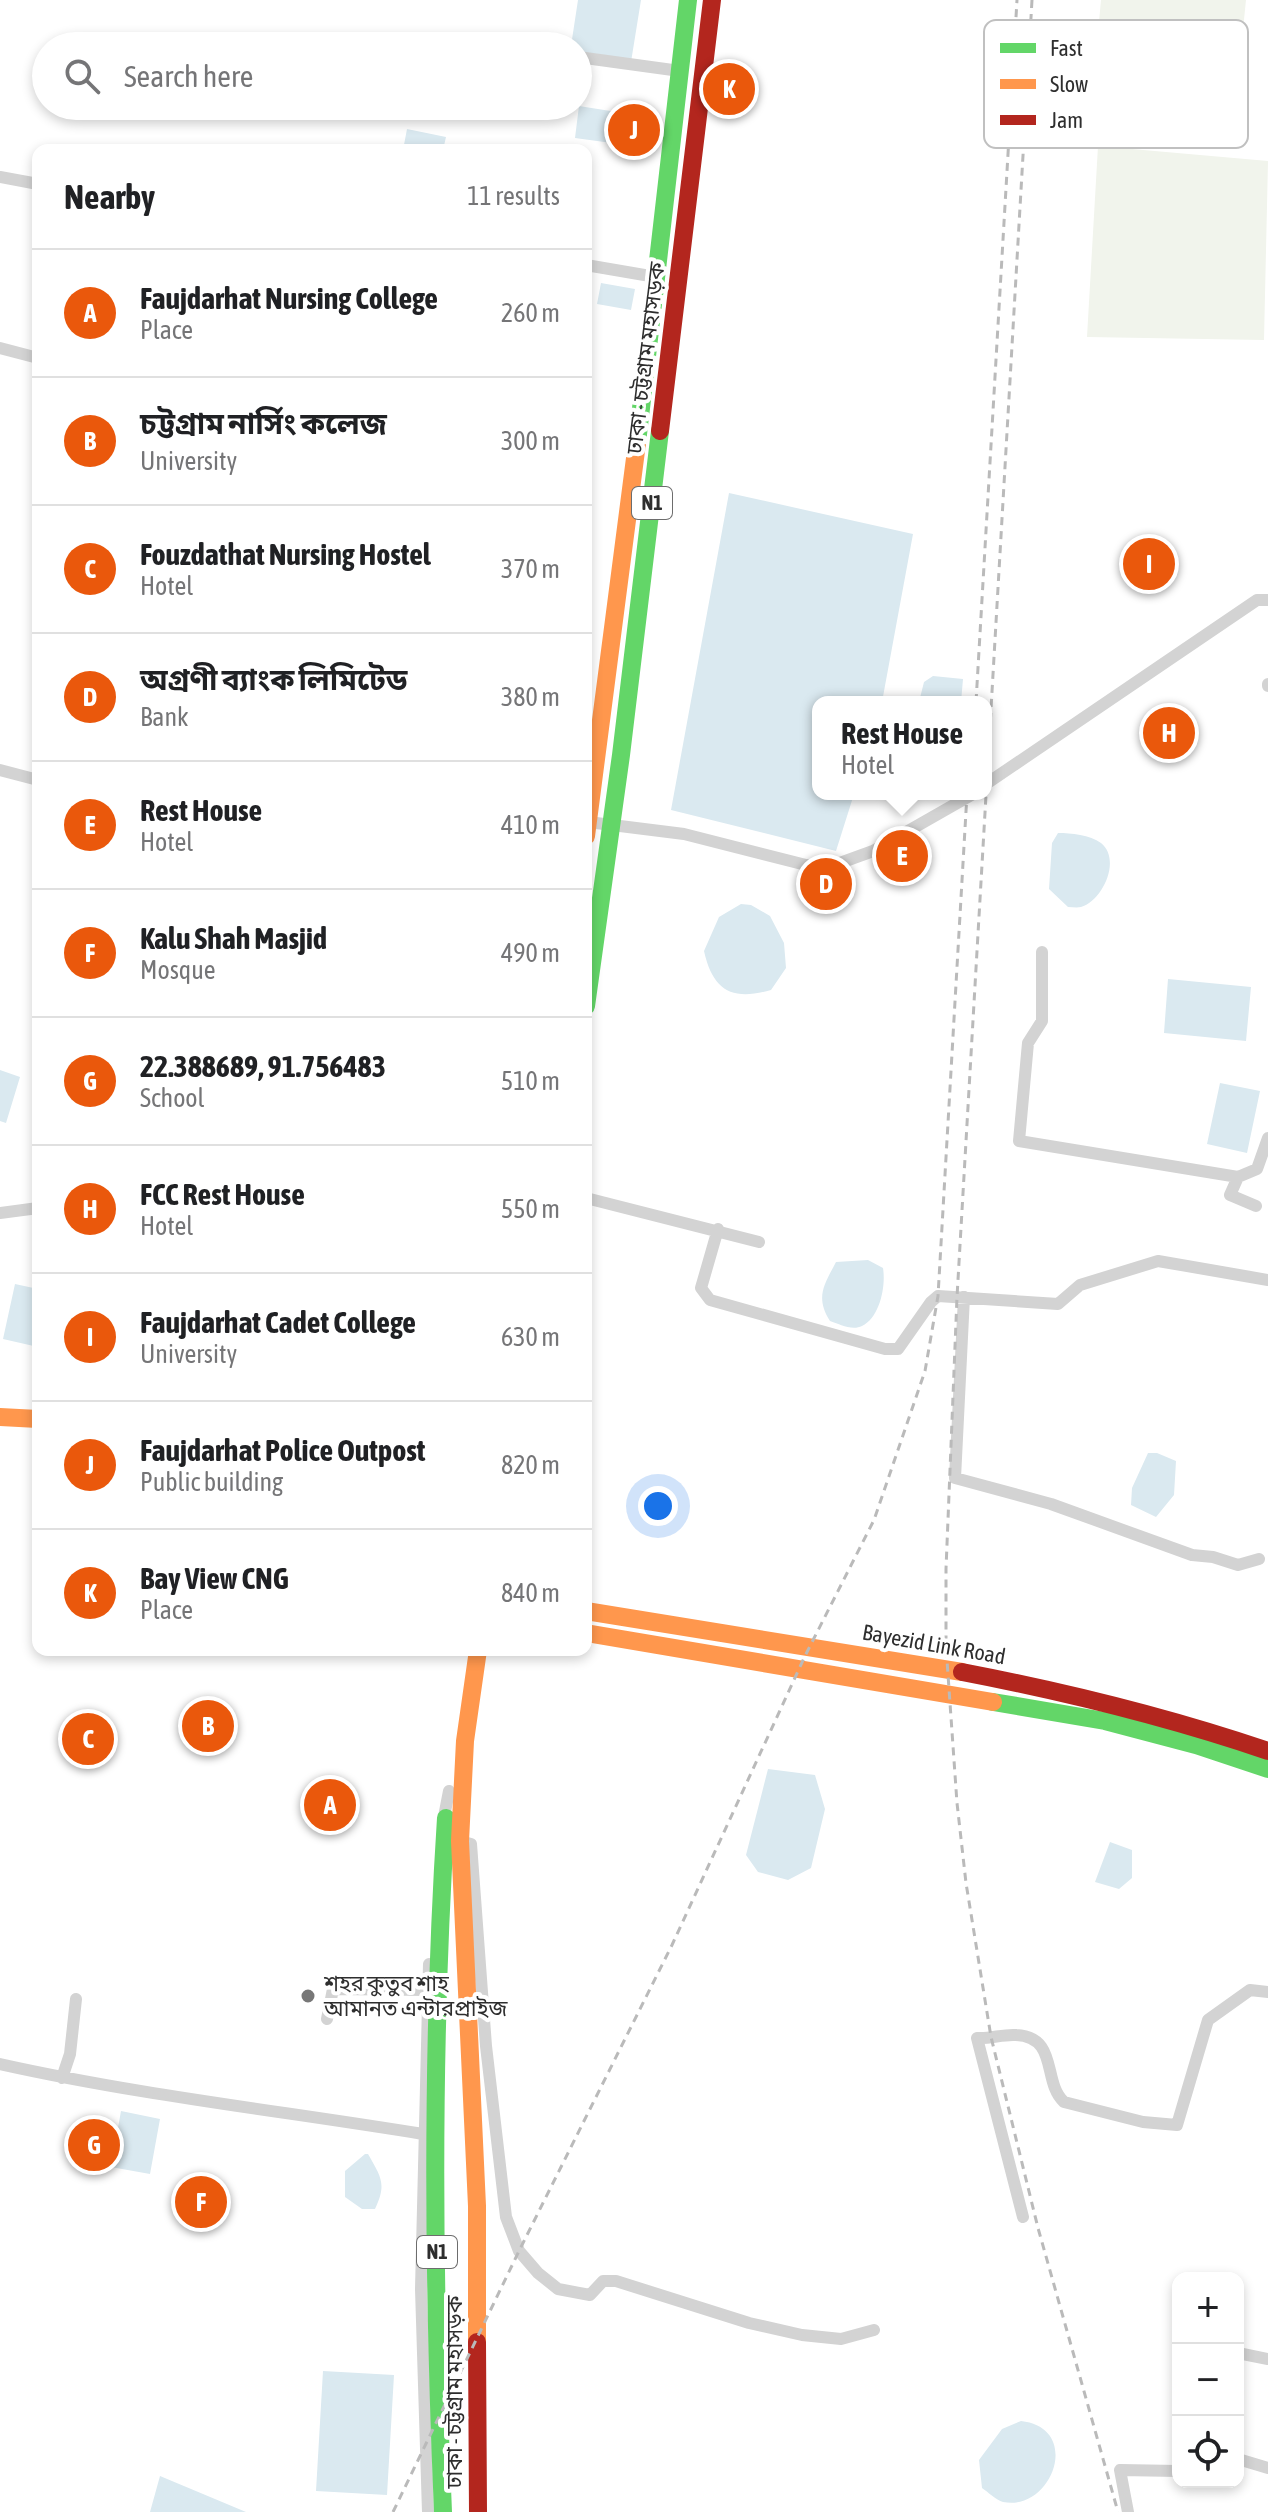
<!DOCTYPE html>
<html lang="en">
<head>
<meta charset="utf-8">
<style>
	body { margin:0; font-family:"Asap Condensed","Noto Sans Bengali",sans-serif; background:#f2f2f2; color:#202124 }
	.controls { position:absolute; right:24px; bottom:24px; display:grid; overflow:hidden; border-radius:16px; box-shadow:0 4px 12px #0003 }
	.controls button { width:72px; height:72px; display:grid; place-items:center; padding:0; border:0; border-bottom:2px solid #e0e0e0; background:#fff; color:#202124; font:40px sans-serif }
	.you { position:absolute; left:658px; top:1506px; width:28px; height:28px; margin:-20px; border:6px solid #fff; border-radius:50%; background:#1a73e8; box-shadow:0 0 0 12px #1a73e833 }
	.badge { display:grid; place-items:center; width:52px; height:52px; border-radius:50%; background:#ea580c; color:#fff; font-size:26px; font-weight:700 }
	.pin { position:absolute; translate:-50% -50%; border:4px solid #fff; box-shadow:0 2px 8px #0006 }
	.popup { position:absolute; left:812px; top:696px; width:180px; height:104px; box-sizing:border-box; display:grid; place-content:center; border-radius:16px; background:#fff; filter:drop-shadow(0 2px 6px #0005); font-size:26px; white-space:nowrap; color:#757577 }
	.popup b { font-size:30px; color:#202124 }
	.popup::after { content:''; position:absolute; left:50%; top:100%; margin-left:-16px; border:16px solid transparent; border-top-color:#fff }
	.list { margin:0; padding:0; list-style:none }
	h2 { display:flex; justify-content:space-between; align-items:center; height:104px; margin:0; padding:0 32px; font-size:34px }
	h2 small { font-size:26px; font-weight:400; color:#757577 }
	.list li { display:grid; grid-template-columns:52px 1fr auto; gap:24px; align-items:center; box-sizing:border-box; height:128px; padding:0 32px; border-top:2px solid #e0e0e0 }
	.list b { display:block; font-size:30px; white-space:nowrap }
	.list p { margin:0; font-size:26px; white-space:nowrap; color:#757577 }
	.list em { font-size:26px; font-style:normal; color:#757577 }
	.icon { flex:none; width:44px; height:44px; fill:none; stroke:currentColor; stroke-width:2; stroke-linecap:round; stroke-linejoin:round }
	.map { position:relative; flex:none; width:1268px; height:2512px; overflow:hidden }
	.search { position:absolute; background:#fff; box-shadow:0 4px 12px #0003; left:32px; top:32px; width:560px; height:88px; display:flex; align-items:center; gap:20px; box-sizing:border-box; padding:0 28px; border-radius:44px; color:#757577; font-size:30px }
	.panel { position:absolute; background:#fff; box-shadow:0 4px 12px #0003; left:32px; top:144px; width:560px; height:1512px; border-radius:16px }
	.map>svg:first-child { display:block }
</style>
</head>
<body>
<div class="map">
<svg width="1268" height="2512" viewBox="0 0 1268 2512">
	<rect width="100%" height="100%" fill="#fff"/>
	<path fill="#f1f4ec" d="M1101,0H1246L1234,117L1091,108Z
		M1098,146L1268,161L1264,340L1087,337Z"/>
	<path fill="#dae9f0" d="M578,0H641L631,62L578,53V46H571Z
		M579,106L623,113L619,144L575,138Z
		M407,129L446,137L443,150H403Z
		M601,283L635,289L631,310L597,304Z
		M729,493L913,534L882,702H818V794H854L836,851L671,810Z
		M933,676L963,679L961,702H919L924,682Z
		M1058,833C1071,833 1090,835 1101,843C1122,860 1102,901 1081,907C1077,908 1072,907 1068,907L1049,889L1052,843Z
		M741,904L751,905L770,916L784,943L786,968L771,990C732,1001 713,991 704,951L719,917Z
		M1168,979L1251,987L1246,1041L1164,1033Z
		M0,1070L20,1077L6,1123L0,1121Z
		M1220,1083L1260,1091L1247,1153L1207,1144Z
		M868,1260L883,1268C886,1286 880,1317 862,1326C852,1331 839,1324 830,1321C815,1297 824,1285 836,1262Z
		M15,1284L38,1289V1347L3,1339Z
		M1148,1453H1157L1176,1461L1174,1495L1156,1517L1131,1505L1132,1488Z
		M768,1769L815,1775L825,1809L811,1868L788,1880L758,1872L746,1855Z
		M1110,1842L1132,1850V1878L1119,1889L1095,1882Z
		M121,2111L160,2119L150,2174L111,2167Z
		M365,2154H368C381,2177 387,2184 375,2209H362L345,2197V2171Z
		M323,2371L394,2375L387,2495L316,2491Z
		M1021,2421C1083,2428 1052,2512 1003,2502C996,2500 988,2492 982,2488L979,2460L1002,2429Z
		M160,2476L246,2512H150Z"/>
	<g fill="none" stroke-linecap="round" stroke-linejoin="round">
		<path stroke="#d3d3d3" stroke-width="12" d="M578,57L680,71
			M0,177L38,184
			M586,265L656,277
			M0,348L38,358
			M1268,684V686
			M0,770L38,780
			M986,784L1257,600H1268
			M588,822L684,834L806,865L829,867L873,851L973,794
			M1042,952V1021L1028,1043L1019,1141L1238,1177L1257,1169L1268,1138
			M1238,1177L1230,1195L1256,1206
			M586,1198L759,1242
			M0,1213L38,1208
			M718,1229L701,1288L710,1300L885,1349H898L931,1302L938,1296L1058,1304L1080,1285L1158,1261L1268,1280
			M964,1297L955,1478L1051,1504L1192,1555L1213,1557L1238,1565L1259,1559
			M443,1822L449,1791
			M460,1841L471,1844L486,2046L506,2217L519,2251L538,2273L558,2289L590,2295L603,2281H616L749,2323L802,2335L841,2339L874,2330
			M327,2019L333,1989L426,1990
			M0,2064C139,2095 282,2111 423,2134
			M62,2078L70,2054L76,1999
			M1023,2217L977,2038C990,2039 1003,2034 1016,2035C1059,2037 1042,2082 1064,2102L1143,2122L1177,2125L1208,2020L1250,1990L1268,1992
			M1238,2353L1268,2359
			M1238,2459L1268,2468
			M428,2512L421,2289L429,1964
			M1128,2512L1120,2470L1178,2471"/>
		<path stroke="#63d668" stroke-width="18" d="M637,443L688,0
			M586,1006L621,755L660,431
			M993,1702L1105,1721L1196,1745L1268,1769
			M443,2512C433,2281 431,2049 446,1818"/>
		<path stroke="#ff974d" stroke-width="18" d="M586,836L637,443
			M0,1417L38,1419
			M586,1611L962,1672
			M586,1633L993,1702
			M477,2342V2206L460,1841L465,1741L478,1650"/>
		<path stroke="#b3261e" stroke-width="18" d="M660,431L712,0
			M962,1672C1066,1692 1168,1717 1268,1751
			M477,2342L478,2512"/>
		<path stroke="#bababa" stroke-width="3" stroke-dasharray="8 6" stroke-linecap="butt" d="M1032,0L957,1297L946,1569V1646L957,1803L966,1883L991,2037L1038,2228L1118,2512
			M976,702L1017,0
			M393,2512L519,2251L672,1945L805,1656L874,1520L925,1371L938,1296L967,794"/>
	</g>
	<circle fill="#777" stroke="#fff" stroke-width="3" cx="308" cy="1996" r="8"/>
	<g text-anchor="middle" stroke-width="8" stroke-linejoin="round" paint-order="stroke">
		<g fill="#fff" stroke="#6d6d6d" stroke-width="2">
			<rect x="632" y="487" width="40" height="32" rx="6"/>
			<rect x="417" y="2236" width="40" height="32" rx="6"/>
		</g>
		<g font-size="20" font-weight="bold" fill="#2e2e2e">
			<text x="652" y="510">N1</text>
			<text x="437" y="2259">N1</text>
		</g>
		<g font-size="22" fill="#2e2e2e" stroke="#fff">
			<text transform="translate(645 358) rotate(-83)" y="8">ঢাকা - চট্টগ্রাম মহাসড়ক</text>
			<text transform="translate(934 1644) rotate(10)" y="8">Bayezid Link Road</text>
			<text transform="translate(454 2392) rotate(-90)" y="8">ঢাকা - চট্টগ্রাম মহাসড়ক</text>
		</g>
		<g font-size="22" fill="#2e2e2e" stroke="#fff" text-anchor="start">
			<text x="324" y="1991">শহর কুতুব শাহ<tspan x="324" dy="25">আমানত এন্টারপ্রাইজ</tspan></text>
		</g>
	</g>
	<rect x="984" y="20" width="264" height="128" rx="12" fill="#fff" stroke="#c0c0c0" stroke-width="2"/>
	<rect x="1000" y="43" width="36" height="10" fill="#63d668"/>
	<rect x="1000" y="79" width="36" height="10" fill="#ff974d"/>
	<rect x="1000" y="115" width="36" height="10" fill="#b3261e"/>
	<g font-size="22" fill="#2e2e2e">
		<text x="1050" y="56">Fast</text>
		<text x="1050" y="92">Slow</text>
		<text x="1050" y="128">Jam</text>
	</g>
</svg>
<div class="controls">
<button>+</button>
<button>−</button>
<button><svg class="icon" aria-label="locate" viewBox="0 0 24 24"><circle cx="12" cy="12" r="6"/><path d="M12 2v4M12 18v4M2 12h4M18 12h4"/></svg></button>
</div>
<div class="you"></div>
<div class="pin badge" style="left:330px;top:1805px">A</div>
<div class="pin badge" style="left:208px;top:1726px">B</div>
<div class="pin badge" style="left:88px;top:1739px">C</div>
<div class="pin badge" style="left:826px;top:884px">D</div>
<div class="pin badge" style="left:902px;top:856px">E</div>
<div class="popup"><b>Rest House</b>Hotel</div>
<div class="pin badge" style="left:201px;top:2202px">F</div>
<div class="pin badge" style="left:94px;top:2145px">G</div>
<div class="pin badge" style="left:1169px;top:733px">H</div>
<div class="pin badge" style="left:1149px;top:564px">I</div>
<div class="pin badge" style="left:634px;top:130px">J</div>
<div class="pin badge" style="left:729px;top:89px">K</div>
<div class="search"><svg class="icon" aria-label="search" viewBox="0 0 24 24"><circle cx="10" cy="10" r="6"/><path d="M15 15l6 6"/></svg>Search here</div>
<section class="panel">
<h2>Nearby<small>11 results</small></h2>
<ul class="list">
<li><span class="badge">A</span><div><b>Faujdarhat Nursing College</b><p>Place</p></div><em>260 m</em></li>
<li><span class="badge">B</span><div><b>চট্টগ্রাম নার্সিং কলেজ</b><p>University</p></div><em>300 m</em></li>
<li><span class="badge">C</span><div><b>Fouzdathat Nursing Hostel</b><p>Hotel</p></div><em>370 m</em></li>
<li><span class="badge">D</span><div><b>অগ্রণী ব্যাংক লিমিটেড</b><p>Bank</p></div><em>380 m</em></li>
<li><span class="badge">E</span><div><b>Rest House</b><p>Hotel</p></div><em>410 m</em></li>
<li><span class="badge">F</span><div><b>Kalu Shah Masjid</b><p>Mosque</p></div><em>490 m</em></li>
<li><span class="badge">G</span><div><b>22.388689, 91.756483</b><p>School</p></div><em>510 m</em></li>
<li><span class="badge">H</span><div><b>FCC Rest House</b><p>Hotel</p></div><em>550 m</em></li>
<li><span class="badge">I</span><div><b>Faujdarhat Cadet College</b><p>University</p></div><em>630 m</em></li>
<li><span class="badge">J</span><div><b>Faujdarhat Police Outpost</b><p>Public building</p></div><em>820 m</em></li>
<li><span class="badge">K</span><div><b>Bay View CNG</b><p>Place</p></div><em>840 m</em></li>
</ul>
</section>
</div>
</body>
</html>
